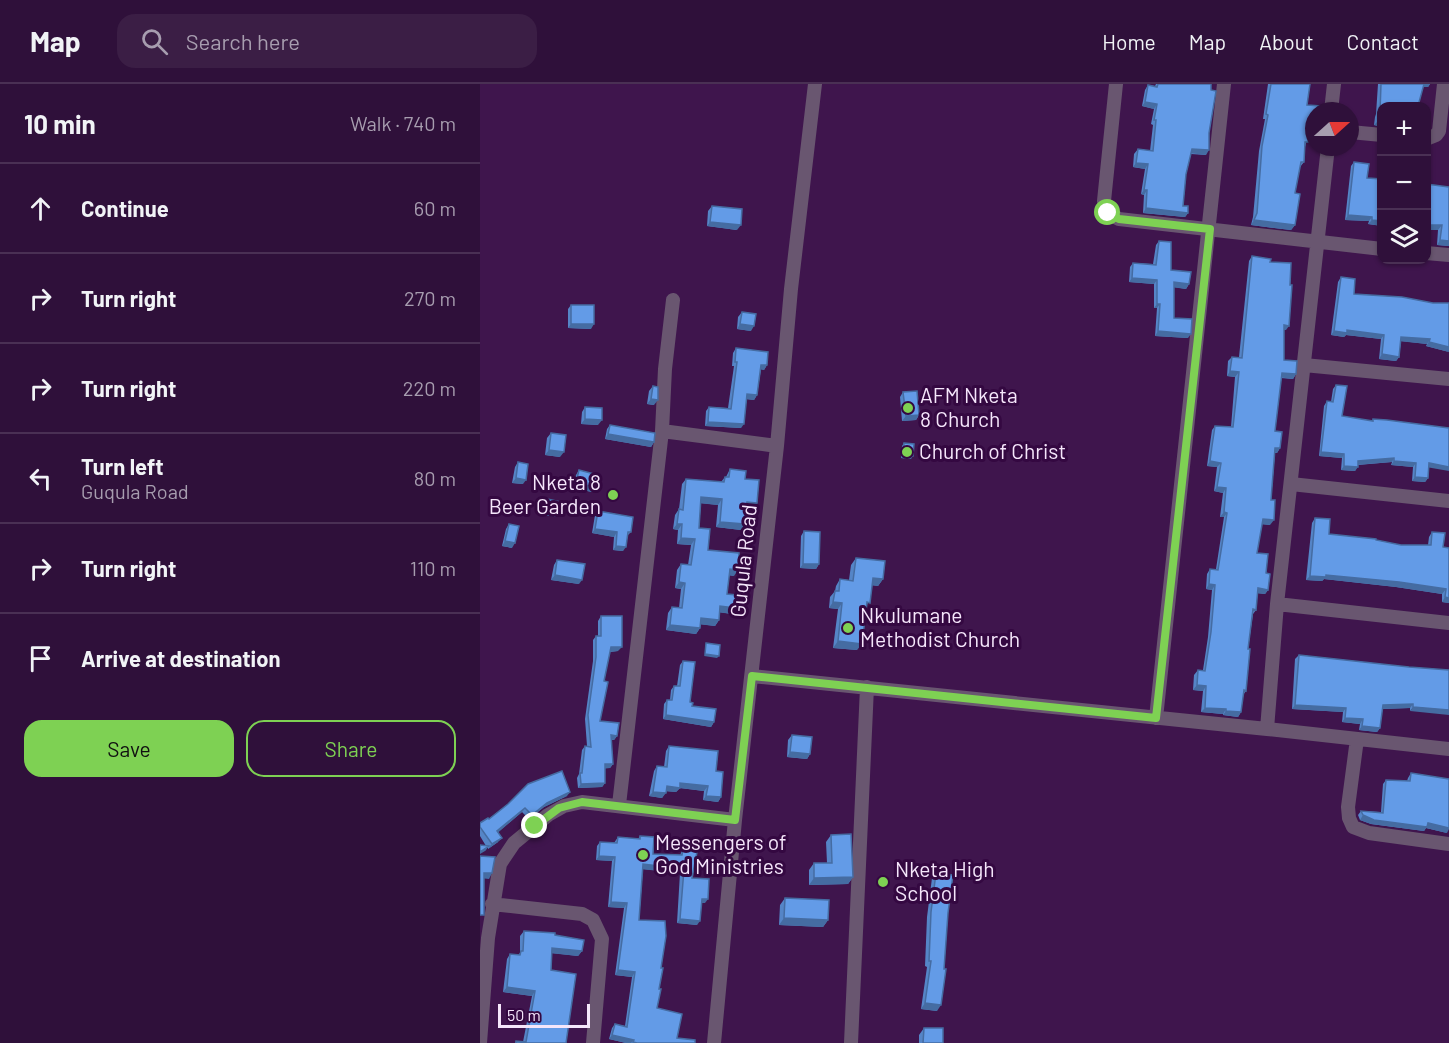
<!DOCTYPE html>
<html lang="en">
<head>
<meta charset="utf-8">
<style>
	body { margin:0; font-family:Barlow,sans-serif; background:#3b1e45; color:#f1f3f6 }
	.controls { position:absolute; right:18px; top:18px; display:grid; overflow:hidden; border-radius:12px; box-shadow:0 2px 4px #0004 }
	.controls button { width:54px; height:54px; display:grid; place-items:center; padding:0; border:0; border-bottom:2px solid #4a3054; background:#2f103a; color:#f1f3f6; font:30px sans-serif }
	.compass { position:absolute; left:825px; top:18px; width:54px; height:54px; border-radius:50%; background:#2f103a; box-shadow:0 2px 4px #0004; rotate:69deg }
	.scale { position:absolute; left:18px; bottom:15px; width:92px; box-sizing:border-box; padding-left:6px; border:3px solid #f5e6fb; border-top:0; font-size:16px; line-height:21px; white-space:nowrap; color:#f5e6fb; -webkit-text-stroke:4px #340841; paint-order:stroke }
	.stop { position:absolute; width:18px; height:18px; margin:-14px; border:4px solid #7ed153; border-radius:50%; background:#fff }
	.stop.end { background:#7ed153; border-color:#fff; box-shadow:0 2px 6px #0008 }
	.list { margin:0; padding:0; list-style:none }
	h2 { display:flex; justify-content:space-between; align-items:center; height:78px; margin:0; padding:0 24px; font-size:26px }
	h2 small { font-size:20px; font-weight:400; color:#a79daf }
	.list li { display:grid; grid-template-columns:39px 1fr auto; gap:18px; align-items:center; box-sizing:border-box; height:90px; padding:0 24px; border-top:2px solid #4a3054 }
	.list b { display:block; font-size:22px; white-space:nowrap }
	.list p { margin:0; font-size:20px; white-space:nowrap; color:#a79daf }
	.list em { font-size:20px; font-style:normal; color:#a79daf }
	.actions { display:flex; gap:12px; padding:18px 24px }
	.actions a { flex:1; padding:14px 0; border:2px solid #7ed153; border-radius:18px; text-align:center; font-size:21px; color:#7ed153 }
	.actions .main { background:#7ed153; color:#111 }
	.icon { flex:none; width:33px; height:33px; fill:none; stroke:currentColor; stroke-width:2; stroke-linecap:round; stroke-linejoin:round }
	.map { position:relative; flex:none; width:969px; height:959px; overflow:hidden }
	header { display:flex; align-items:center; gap:36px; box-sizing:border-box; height:84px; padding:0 30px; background:#2f103a; border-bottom:2px solid #4a3054 }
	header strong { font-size:28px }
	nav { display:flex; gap:33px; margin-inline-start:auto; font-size:21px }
	.search { width:420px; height:54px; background:#3b1e45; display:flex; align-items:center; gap:15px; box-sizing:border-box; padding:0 21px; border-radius:18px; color:#a79daf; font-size:22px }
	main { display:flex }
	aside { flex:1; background:#2f103a }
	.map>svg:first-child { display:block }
</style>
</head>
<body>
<header>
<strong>Map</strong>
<div class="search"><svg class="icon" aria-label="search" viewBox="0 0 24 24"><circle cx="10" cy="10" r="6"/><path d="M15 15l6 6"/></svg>Search here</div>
<nav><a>Home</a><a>Map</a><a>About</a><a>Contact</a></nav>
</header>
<main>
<aside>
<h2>10 min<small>Walk · 740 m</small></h2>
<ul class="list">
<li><svg class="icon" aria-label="ahead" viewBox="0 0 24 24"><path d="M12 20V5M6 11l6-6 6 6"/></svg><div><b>Continue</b></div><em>60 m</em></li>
<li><svg class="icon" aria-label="right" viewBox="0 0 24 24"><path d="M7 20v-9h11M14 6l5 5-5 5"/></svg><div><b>Turn right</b></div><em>270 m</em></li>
<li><svg class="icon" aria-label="right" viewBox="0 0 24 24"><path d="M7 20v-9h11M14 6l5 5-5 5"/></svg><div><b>Turn right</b></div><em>220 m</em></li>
<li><svg class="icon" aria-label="left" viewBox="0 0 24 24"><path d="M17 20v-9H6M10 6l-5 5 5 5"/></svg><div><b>Turn left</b><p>Guqula Road</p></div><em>80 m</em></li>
<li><svg class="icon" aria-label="right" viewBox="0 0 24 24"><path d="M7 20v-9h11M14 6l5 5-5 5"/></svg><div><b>Turn right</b></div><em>110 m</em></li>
<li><svg class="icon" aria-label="arrive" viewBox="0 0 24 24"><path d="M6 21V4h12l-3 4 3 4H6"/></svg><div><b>Arrive at destination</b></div></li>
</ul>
<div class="actions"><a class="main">Save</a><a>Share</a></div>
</aside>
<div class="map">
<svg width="969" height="959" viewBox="0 0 969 959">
	<rect width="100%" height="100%" fill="#3f154d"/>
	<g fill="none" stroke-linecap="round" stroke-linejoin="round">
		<path stroke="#695670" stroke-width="14" d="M636,0L624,117C626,127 630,131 639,135L902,165
			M851,27L854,0
			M870,48L902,51
			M946,55L956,51L959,47L964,0
			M946,169L969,171
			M824,281L969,295
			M182,347L185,285L193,216
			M811,400L969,417
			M797,520L969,539
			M272,592L787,645L969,665
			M676,634L744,0
			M787,645L797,520L848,63
			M877,655L868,723L869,734L873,743L889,749L969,760
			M139,721L182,347L297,362
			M12,820L102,830L113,836L122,855L113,959
			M0,959L8,854L20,780L34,759L68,731L84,722L102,718L255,736
			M234,959L255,736L297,362L311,205L335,0
			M371,959L387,603"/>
	</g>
	<path fill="#5585c7" d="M676,0H731L729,49L726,71L711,70L706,90L703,122L708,129L705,133L663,129L664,111L661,110L665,85L653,83L654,70L658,65L670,67L673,41L671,40L674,25L662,22L665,6L668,1L675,2Z
		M788,0H830L827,21L831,40L825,63L824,78L820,83L815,109V141L811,146L771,141L773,133L779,67L785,35H783Z
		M898,0H950L948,3H943L902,22V43L894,41L895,33L896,30Z
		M874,78L887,94L902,142L888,140L889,137L865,136L871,82Z
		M946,100L969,162L957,161L958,146H946Z
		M232,122L257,146L227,142L228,127Z
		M679,157L691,186L709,200L706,205L694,203V234L708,254L675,252L677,224H674V200L649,198L650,183L653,179L673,180L676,161Z
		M772,172L790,178L806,246H804V276L816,290L813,295L801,294L795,347L800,364L797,369H795L791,416L790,441L782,440L777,469L786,489L788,506L785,510L777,509L776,526L773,530L768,565L766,607L763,611L761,628L758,633L743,631V630L721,628L723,607L713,606L714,591L718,586H723L728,553L732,506L726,505L727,490L730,485H736L744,433H740L743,409L734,407L737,383L727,382L729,367L732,346L735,342L751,343L755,293L747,292L748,277L752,273H759L769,177Z
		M861,193L874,210L969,268L946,262L947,260L921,257L919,273L916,277L899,275L901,255L866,251L864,253L851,251L858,198Z
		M91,221L111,245L88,244V225Z
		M262,228L271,247L257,245L258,233Z
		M256,264L287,281L284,286L281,285L277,311L274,316L267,315L261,344L225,342L226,327L229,323L248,324L254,282H252L253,269Z
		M856,301L862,332L892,337L893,335L949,384L948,394L945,398L932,397L933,383L911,381L912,378L878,381L875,387L861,386L862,374L839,372L844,322L847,317L851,318L853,305Z
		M173,302L174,321L167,320L169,307Z
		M423,308L439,331L436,336L422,337L420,313Z
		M105,323L118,341L101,340L102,328Z
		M130,341L174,358L171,363L125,355L127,345Z
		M71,349L80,373L65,371L67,354Z
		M424,359L431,375L421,374L422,362Z
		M38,378L43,400L32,399L35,383Z
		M250,385L265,395L273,425H267L265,440L261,446L236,443L238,421L221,419L219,444L228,466L254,492L249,491L247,510L256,524L252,530L239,528V536L235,542L220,540V544L216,550L186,546L188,529L192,523L199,524L201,505L195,504L197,486L201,480L208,481L211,461L197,460L198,446L193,445L195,431L199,425L202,400L206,395L241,398L245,393H246Z
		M99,386L112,408L93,404L96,391Z
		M63,414L75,433L57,429L60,419Z
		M118,427L151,448L147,452L143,467L133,466L134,453L112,449L115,431Z
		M835,434L849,450L921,461H948L949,453L952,448L963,463L969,519L962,518V510L916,503L844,495L842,497L826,496L832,439Z
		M29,440L32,464L22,462L26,445Z
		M324,447L339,480L336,485L320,484L321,452Z
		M376,474L403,495L398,502L392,501L386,525L377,566L353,564L358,525L349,524L350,513L355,507L356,502L360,495L369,496L371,481Z
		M77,476L99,500L71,496L74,481Z
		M121,532L138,567L130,568L124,597L120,637L137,652L134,656H131L133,680L130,684H125V699L122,703L98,704L97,694L99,690L102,666L105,662H107L105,635L113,577V556L116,552H118V537Z
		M819,571L929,583L969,586L930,627V624L902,625L900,644L897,648L879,646L880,640L862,638L863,628L812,625L815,575Z
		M203,577L210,618L212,622L234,638L231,643L183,635L184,620L187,616H190L191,606L194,602H197L200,581Z
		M312,651L330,670L327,675L307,673L308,656Z
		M189,662L236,687L241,713L238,718L223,716L224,707L200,704L196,708L186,707L182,714L169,712L174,687L177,682L184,683L186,667Z
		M931,689L967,749L946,744L944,747L891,740L880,736L878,731L881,727L901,728L903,700L906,696L927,697L928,694Z
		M87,712L64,723L49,735L42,728L18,748V758L8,765V763L5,767L6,762L0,752V739L9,735L28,720Z
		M351,751L373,793L368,800L329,801V786L334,779H347L346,758Z
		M160,752L173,770L200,771L203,765L212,794L225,819H222L217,841L197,839L200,789L163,785L159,836L181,884L177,924L197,954L215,959H146L129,955L132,944L135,940L145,942L152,893L135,891L144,824L128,823L132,777L116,776L117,762L120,758L134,759L138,753L158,755Z
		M456,789L468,829L457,927L441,925L447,883L445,882L447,833L452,794Z
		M305,814L348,836L343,843L299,841L300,821Z
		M44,847L75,851L102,867L98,872L72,869L71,886L86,959H35L36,957L43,958L52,912L23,908L27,875L30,870L38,871L40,869V852Z
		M444,944L463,959H439V951Z"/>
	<path fill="#456ca2" d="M943,0H950L948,3H941Z
		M665,18L677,20L674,25L662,22Z
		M898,37L902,38V43L894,41Z
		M712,65L729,66L726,71L709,69Z
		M656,79L668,80L665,85L653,83Z
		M664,106H667L664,111L661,110Z
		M666,124L708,129L705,133L663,129Z
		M868,131L892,133L889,137L865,136Z
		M774,136L815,141L811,146L771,141Z
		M892,136L902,137V142L888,140Z
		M230,138L261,141L257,146L227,142Z
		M946,141H962L958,146H946Z
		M960,156L969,157V162L957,161Z
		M652,194L677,196L674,200L649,198Z
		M694,198L709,200L706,205L691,203Z
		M677,220H680L677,224H674Z
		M91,240H114L111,245L88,244Z
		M260,240L274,242L271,247L257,245Z
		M804,241L809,242L806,246H801Z
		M867,246L904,251L901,255L866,251L864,253L851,251L854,247Z
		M678,247L711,250L708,254L675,252Z
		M921,253L950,255L947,260L918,257Z
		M949,258L969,263V268L946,262Z
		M902,270L919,273L916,277L899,275Z
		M281,281H287L284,286L278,285Z
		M750,287L759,288L755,293L747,292Z
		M802,289L816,290L813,295L798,293Z
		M267,310L277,311L274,316L264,315Z
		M171,315L178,316L174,321L167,320Z
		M439,331L436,336L422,337L426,332Z
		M105,335L122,336L118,341L101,340Z
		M228,338L264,340L261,344L225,342Z
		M128,350L174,358L171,363L125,355Z
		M795,364H800L797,369L792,368Z
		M69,366L84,368L80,373L65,371Z
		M841,368L864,370L862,374L839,372Z
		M423,372H433L431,375L421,374Z
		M914,374L912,378L875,381L878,377Z
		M730,377L741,379L737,383L727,382Z
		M914,377L936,379L933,383L911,381Z
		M949,379L969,383V387L946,383Z
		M864,382L878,383L875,387L861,386Z
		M935,393L948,394L945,398L932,397Z
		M36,394L46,396L43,400L32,399Z
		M96,399L115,403L112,408L93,404Z
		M737,403L746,404L743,409L734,407Z
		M221,413L242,415L238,421L217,419Z
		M267,418L277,419L273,425L263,424Z
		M61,425L79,429L75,433L57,429Z
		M744,428L747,429L744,433H740Z
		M783,435L794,436L790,441L779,440Z
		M240,438L265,440L261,446L236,443Z
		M197,440H202L198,446L193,445Z
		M115,445L137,448L134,453L112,449Z
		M201,454L215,455L211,461L197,460Z
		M25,457L35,459L32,464L22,462Z
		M136,462L146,463L143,467L133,466Z
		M323,480H339L336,485L320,484Z
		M250,485L258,486L254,492L246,491Z
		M75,491L102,496L99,500L71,496Z
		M846,491L919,498L966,505L962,510L916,503L844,495L842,497L826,496L830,492Z
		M393,494L403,495L398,502L389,501Z
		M199,498L205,499L201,505L195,504Z
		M729,500L735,501L732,506L726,505Z
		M778,504L788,506L785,510L775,509Z
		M965,513L969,514V519L962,518Z
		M353,518L362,519L358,525L349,524Z
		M240,522L256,524L252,530L236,528Z
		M221,534L239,536L235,542L217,540Z
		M190,541L220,544L216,550L186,546Z
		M358,557L382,560L377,566L353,564Z
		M131,563H142L138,567L128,568Z
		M225,570L239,572L237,574L224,572Z
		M717,601L726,602L723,607L713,606Z
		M933,620L930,624L900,625L903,621Z
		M815,621L866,624L863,628L812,625Z
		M933,623L969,626V631L930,627Z
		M725,624L746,625L743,630L721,628Z
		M746,627L761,628L758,633L743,631Z
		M186,631L234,638L231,643L183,635Z
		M865,634L883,635L880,640L862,638Z
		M882,642L900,644L897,648L879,646Z
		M131,651L137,652L134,656L128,655Z
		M310,668L330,670L327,675L307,673Z
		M125,680H133L130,684L122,685Z
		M125,699L122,703L98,704L101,700Z
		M200,699L228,702L224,707L200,704L196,708L183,707L187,702Z
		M90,708L87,712L64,723L49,735L52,731L67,719Z
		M173,708L186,709L182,714L169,712Z
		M226,712L241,713L238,718L223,716Z
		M45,724L42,728L14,752L17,747Z
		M883,731L948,739L969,744V745L967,749L946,744L944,747L891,740L880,736Z
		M22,754L18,758L8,765L12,760Z
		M9,762L5,767L0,770V768Z
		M119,772L135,773L132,777L116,776Z
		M163,780L204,785L200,789L160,785Z
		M4,789H12L9,795L0,794Z
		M373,793L368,800L329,801L334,794Z
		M222,815H228L225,819H219Z
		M131,818L147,819L144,824L128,823Z
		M304,834L348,836L343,843L299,841Z
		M200,835L220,837L217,841L197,839Z
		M72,864L102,867L98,872L69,869Z
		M138,886L155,888L152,893L135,891Z
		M27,903L55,907L52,912L23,908Z
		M445,919L461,921L457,927L441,925Z
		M132,951L154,956L151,959H146L129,955Z"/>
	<path fill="#639be7" stroke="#456ca2" stroke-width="1.5" d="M678,0H731V6L736,7L729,49V66L712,65L706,90L703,122H708V129L666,124L667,106H664L668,80L656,79L658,65L673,67L676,36H674L677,20L665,18L668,1L677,3Z
		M791,0H830L827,21L841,22V27H834V36L832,35L828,58H825L824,78H821L815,109L820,110L815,141L774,136L777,129L782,62L788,31L786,30Z
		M901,0H944L938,22H902V38L898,37V28H900Z
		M874,78L889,80L887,94L902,95V137L892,136V133L868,131Z
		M946,100L969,103V157L960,156L962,141H946Z
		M232,122L262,125L261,141L230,138Z
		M679,157L691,158V186L711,188L709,200L694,198V234L712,235L711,250L678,247L680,220H677V196L652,194L653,179L676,181Z
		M772,172L791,175L790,178L811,179L810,201H812L809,242L804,241V276L817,277L816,290L802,289L795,347L802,348L800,364H795L791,416H795L794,436L783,435L777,469L788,470L786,489L790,490L788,506L778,504L776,526L773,525L768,565H770L766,607L764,606L761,628L746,627V625L725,624L726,602L717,601L718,586L725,587L731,548L735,501L729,500L730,485L738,486L747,429L744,428L746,404L737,403L741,379L730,377L732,362L735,342L753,343L759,288L750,287L752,273L762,274Z
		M861,193L875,195L874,210L922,213L953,219H969V263L949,258L950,255L921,253L919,273L902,270L904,251L867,246V249L854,247Z
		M91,221H114V240H91Z
		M262,228L276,230L274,242L260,240Z
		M256,264L288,268L287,281H281L277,311L267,310L264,340L228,338L229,323L251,325L257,278H255Z
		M856,301L867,302L862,332L893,337V335L907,336L969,344V383L949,379L948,394L935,393L936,379L914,377V374L878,377V383L864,382V370L841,368L847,317L853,318Z
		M173,302L178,303V316L171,315Z
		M437,307L439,331L426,332L423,308Z
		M105,323L122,324V336L105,335Z
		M130,341L175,349L174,358L128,350Z
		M71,349L86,351L84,368L69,366Z
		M424,359L434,360L433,372H423Z
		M38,378L48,380L46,396L36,394Z
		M250,385L266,387L265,395L279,396L277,419L267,418L265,440L240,438L242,415L221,413L219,444L230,445L228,466L259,469L258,486L250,485L247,510L257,511L256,524L240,522L239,536L221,534L220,544L190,541L192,523L202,524L205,499L199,498L201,480L211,481L215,455L201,454L202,440H197L199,425L203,426L206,395L244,398L245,393H249Z
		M99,386L118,391L115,403L96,399Z
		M63,414L81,418L79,429L61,425Z
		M118,427L153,433L151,448H148L146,463L136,462L137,448L115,445Z
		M835,434L850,435L849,450L896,455V456L921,461H951L952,448L965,449L963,463L969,464V514L965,513L966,505L919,498L846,491V493L830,492Z
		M29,440L39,442L35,459L25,457Z
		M324,447L340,448L339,480H323Z
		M376,474L405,477L403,495L393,494L390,519L387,518L382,560L358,557L362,519L353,518L355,507H359L360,495L373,497Z
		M77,476L105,480L102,496L75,491Z
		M121,532H142V563H131L124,597L128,598L120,637L139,639L137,652L131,651L133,680H125V699L101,700L100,689H102L105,662L111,663L108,631L116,573V552H121Z
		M226,559L240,561L239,572L225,570Z
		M819,571L929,583L969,586V626L933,623V620L903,621L900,644L882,642L883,635L865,634L866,624L815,621Z
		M203,577L215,578L210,618L213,619L212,622L236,625L234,638L186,631L187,616H192L194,602H200Z
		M312,651L332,653L330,670L310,668Z
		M189,662L238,667L236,687L243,688L241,713L226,712L228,702L200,699V704L187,702L186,709L173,708L177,682L187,683Z
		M82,687L90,708L67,719L52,731L45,724L17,747L22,754L12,760L0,743V739L8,734L9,735L28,720L48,700Z
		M931,689L969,695V744L948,739L947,743L894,736L883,731L881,727L903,729L906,696L930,697Z
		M371,750L373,793L334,794V779H352L351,751Z
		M160,752L174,753L173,770L202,771L203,765L217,768L212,794L229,795L228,815H222L220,837L200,835L204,785L163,780L159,836L185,837L186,852L181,884H183L179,905H181L177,924L202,930L197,954L215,956V959H157L153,958L154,956L132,951L135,940L147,943L155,888L138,886L147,819L131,818L135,773L119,772L120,758L137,759L138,753L160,755Z
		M0,761L9,762L0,768Z
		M0,772L15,773L12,789H4V831H0Z
		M456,789L473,791L468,829L464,885H466L461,921L445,919L451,877H449L451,828Z
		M305,814L349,816L348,836L304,834Z
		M44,847L75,849V851L104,856L102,867L72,864L71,886L96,890L86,959H36V957L46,958L55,907L27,903L30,870L40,871L41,867H43Z
		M444,944H463V959H443Z"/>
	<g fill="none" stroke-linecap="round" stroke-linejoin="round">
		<path stroke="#7ed153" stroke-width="8" d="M55,742L79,724L102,718L255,736L272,592L676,634L730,145L639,135L628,129"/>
	</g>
	<g fill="#7ed153" stroke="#340841" stroke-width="2">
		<circle cx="428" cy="324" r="6"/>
		<circle cx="427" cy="368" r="6"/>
		<circle cx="133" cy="411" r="6"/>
		<circle cx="368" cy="544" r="6"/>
		<circle cx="163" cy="771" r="6"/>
		<circle cx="403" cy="798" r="6"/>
	</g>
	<g text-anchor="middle" stroke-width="6" stroke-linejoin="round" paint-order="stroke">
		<g font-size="21" fill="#f5e6fb" stroke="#340841" text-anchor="start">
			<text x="440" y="319">AFM Nketa<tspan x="440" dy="24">8 Church</tspan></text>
			<text x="439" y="375">Church of Christ</text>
			<text x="121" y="406" text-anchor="end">Nketa 8<tspan x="121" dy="24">Beer Garden</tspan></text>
			<text x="380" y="539">Nkulumane<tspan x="380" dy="24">Methodist Church</tspan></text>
			<text x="175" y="766">Messengers of<tspan x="175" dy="24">God Ministries</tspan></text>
			<text x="415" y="793">Nketa High<tspan x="415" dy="24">School</tspan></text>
		</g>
		<g font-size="21" fill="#f5e6fb" stroke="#340841">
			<text transform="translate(264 477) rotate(-84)" y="7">Guqula Road</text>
		</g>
	</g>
</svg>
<div class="controls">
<button>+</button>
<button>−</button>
<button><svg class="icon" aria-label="layers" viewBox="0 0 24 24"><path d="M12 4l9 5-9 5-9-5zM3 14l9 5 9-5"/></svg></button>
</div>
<svg class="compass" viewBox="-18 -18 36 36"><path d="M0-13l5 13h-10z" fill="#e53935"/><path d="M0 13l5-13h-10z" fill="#a79daf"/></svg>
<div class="scale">50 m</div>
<div class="stop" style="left:628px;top:129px"></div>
<div class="stop end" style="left:55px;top:742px"></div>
</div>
</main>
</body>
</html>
